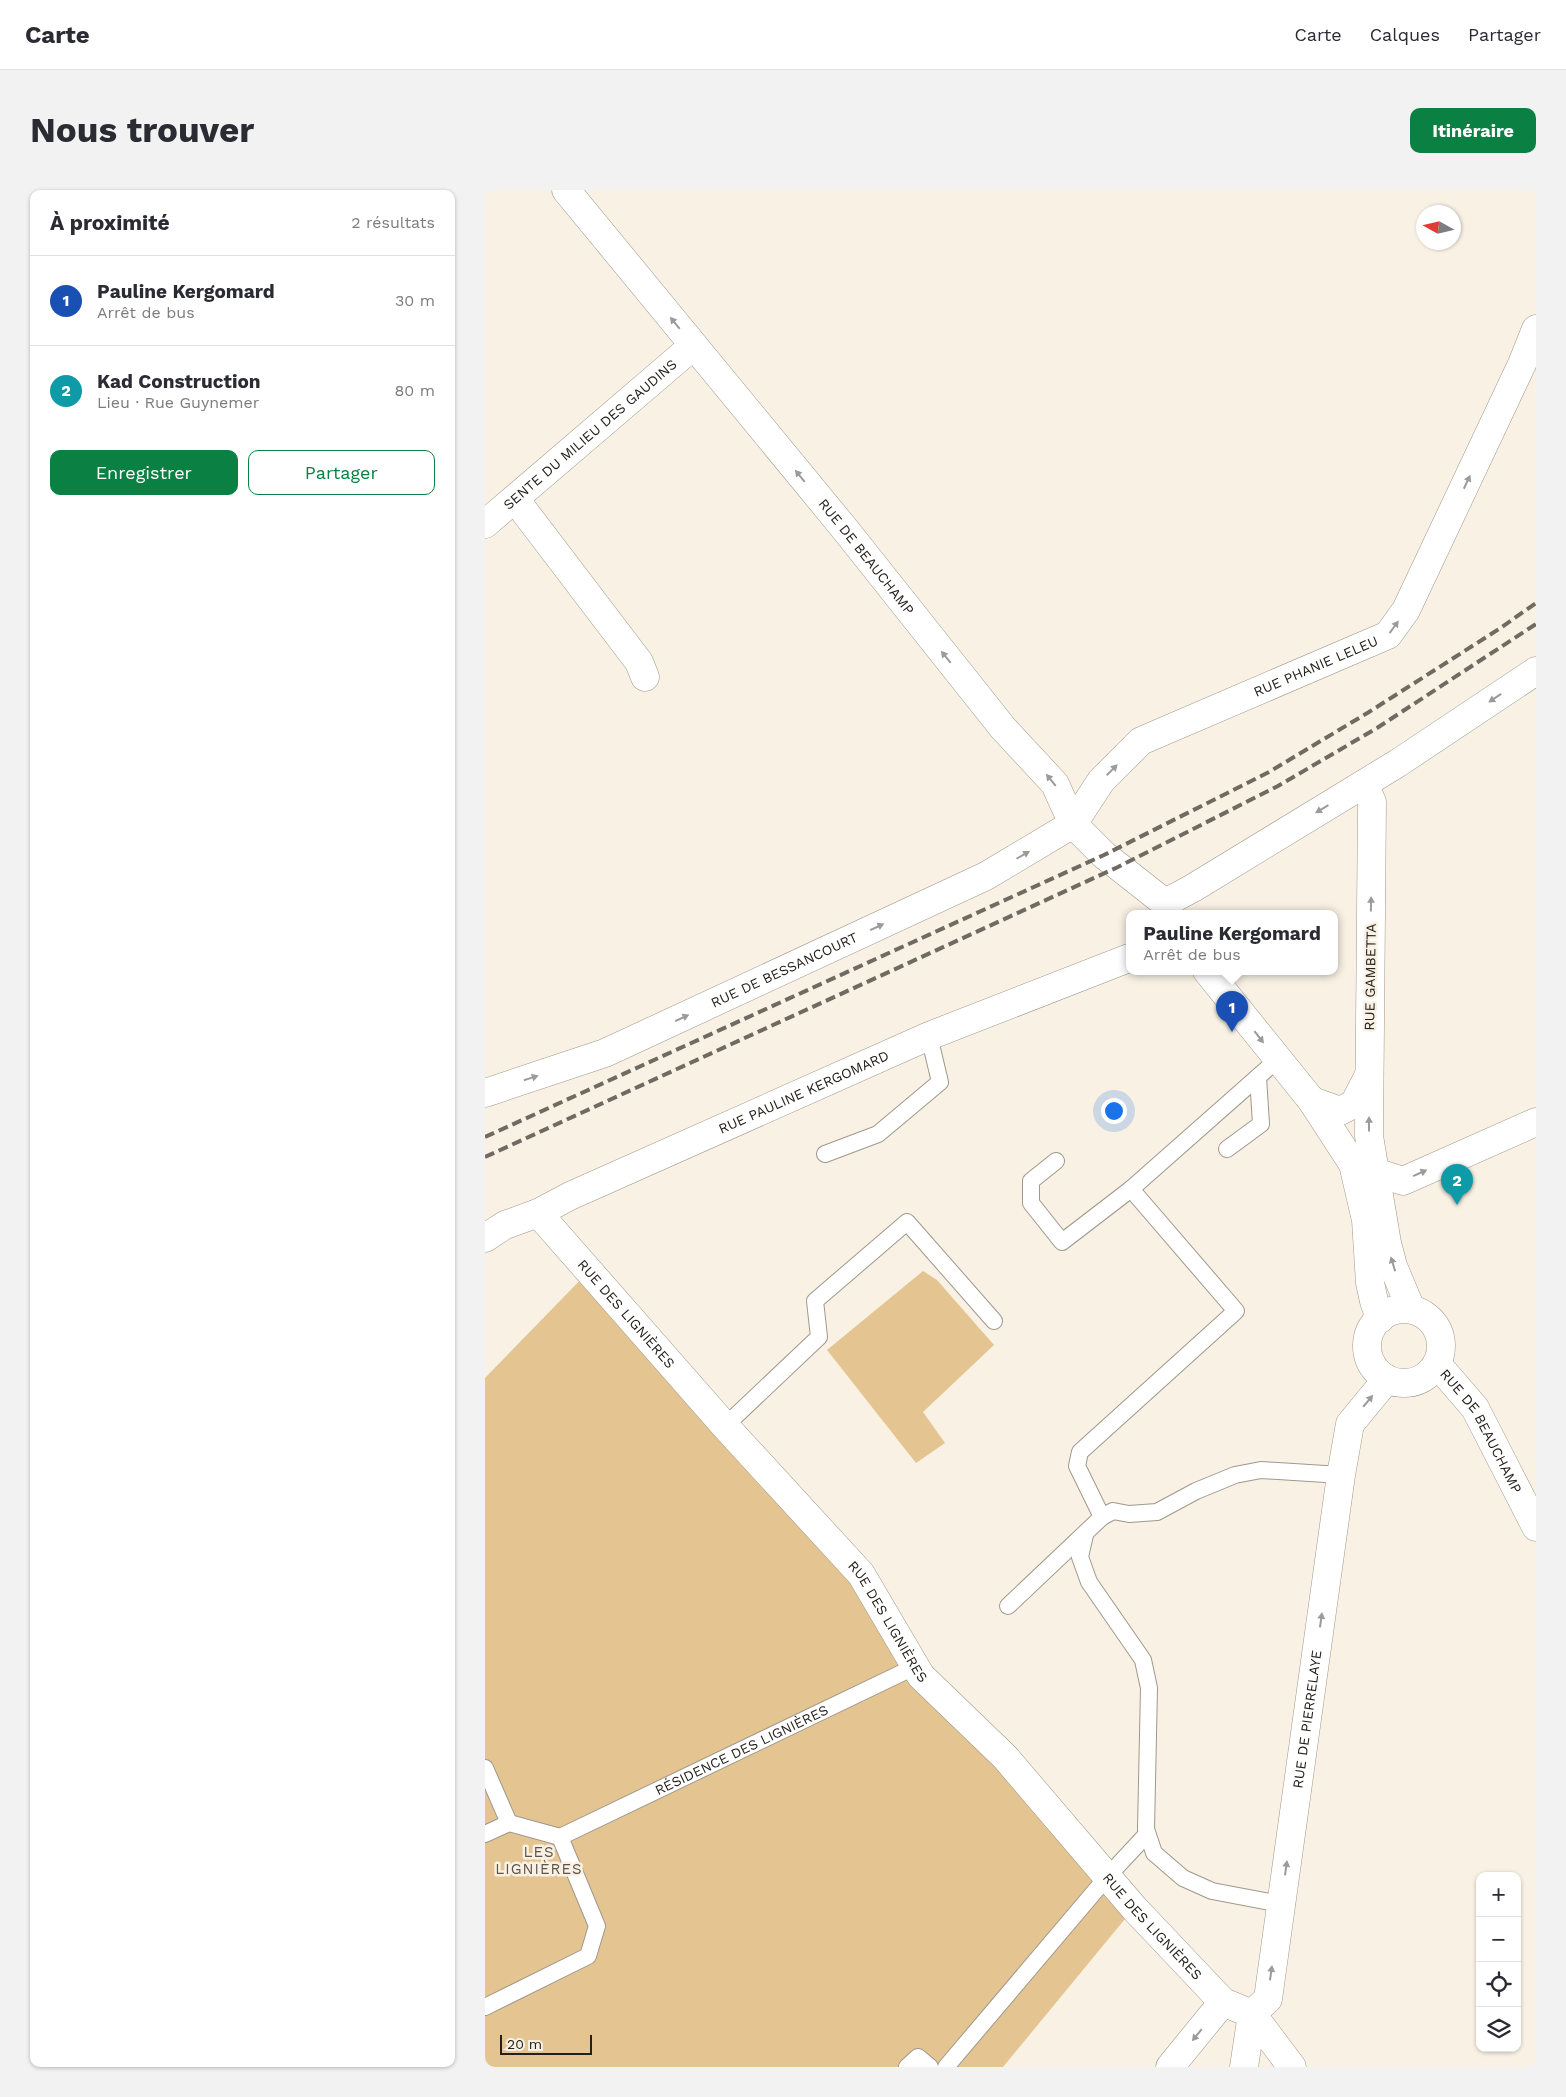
<!DOCTYPE html>
<html lang="fr">
<head>
<meta charset="utf-8">
<style>
	body { margin:0; font-family:"Work Sans",sans-serif; background:#f2f2f3; color:#2b2b33 }
	.controls { position:absolute; right:15px; bottom:15px; display:grid; overflow:hidden; border-radius:10px; box-shadow:0 1px 4px #0004 }
	.controls button { width:45px; height:45px; display:grid; place-items:center; padding:0; border:0; border-bottom:1px solid #e1e1e2; background:#fff; color:#2b2b33; font:25px sans-serif }
	.compass { position:absolute; left:931px; top:15px; width:45px; height:45px; border-radius:50%; background:#fff; box-shadow:0 1px 4px #0004; rotate:278deg }
	.scale { position:absolute; left:15px; bottom:12px; width:92px; box-sizing:border-box; padding-left:5px; border:2px solid #24211c; border-top:0; font-size:14px; line-height:18px; white-space:nowrap; color:#24211c; -webkit-text-stroke:4px #f9f1e4; paint-order:stroke }
	.you { position:absolute; left:628px; top:920px; width:18px; height:18px; margin:-12px; border:4px solid #fff; border-radius:50%; background:#1a73e8; box-shadow:0 0 0 8px #1a73e833 }
	.badge { display:grid; place-items:center; width:32px; height:32px; border-radius:50%; background:#0b8043; color:#fff; font-size:16px; font-weight:700 }
	.pin { position:absolute; translate:-50% -41px; filter:drop-shadow(0 1px 2px #0008) }
	.pin::after { content:''; position:absolute; top:26px; width:18px; height:15px; background:inherit; clip-path:polygon(0 0,100% 0,50% 100%) }
	.popup { position:absolute; left:641px; top:720px; width:212px; height:65px; box-sizing:border-box; display:grid; place-content:center; border-radius:10px; background:#fff; filter:drop-shadow(0 1px 4px #0005); font-size:16px; white-space:nowrap; color:#7c7c81 }
	.popup b { font-size:19px; color:#2b2b33 }
	.popup::after { content:''; position:absolute; left:50%; top:100%; margin-left:-10px; border:10px solid transparent; border-top-color:#fff }
	.list { margin:0; padding:0; list-style:none }
	h2 { display:flex; justify-content:space-between; align-items:center; height:65px; margin:0; padding:0 20px; font-size:21px }
	h2 small { font-size:16px; font-weight:400; color:#7c7c81 }
	.list li { display:grid; grid-template-columns:32px 1fr auto; gap:15px; align-items:center; box-sizing:border-box; height:90px; padding:0 20px; border-top:1px solid #e1e1e2 }
	.list b { display:block; font-size:19px; white-space:nowrap }
	.list p { margin:0; font-size:16px; white-space:nowrap; color:#7c7c81 }
	.list em { font-size:16px; font-style:normal; color:#7c7c81 }
	.actions { display:flex; gap:10px; padding:15px 20px }
	.actions a { flex:1; padding:11px 0; border:1px solid #0b8043; border-radius:10px; text-align:center; font-size:18px; color:#0b8043 }
	.actions .main { background:#0b8043; color:#fff }
	.icon { flex:none; width:28px; height:28px; fill:none; stroke:currentColor; stroke-width:2; stroke-linecap:round; stroke-linejoin:round }
	.map { position:relative; flex:none; width:1051px; height:1877px; overflow:hidden; border-radius:10px }
	header { display:flex; align-items:center; gap:30px; box-sizing:border-box; height:70px; padding:0 25px; background:#fff; border-bottom:1px solid #e1e1e2 }
	header strong { font-size:24px }
	nav { display:flex; gap:28px; margin-inline-start:auto; font-size:18px }
	.intro { display:flex; align-items:center; justify-content:space-between; box-sizing:border-box; height:120px; padding:0 30px }
	h1 { margin:0; font-size:35px }
	.button { padding:12px 22px; border-radius:10px; background:#0b8043; color:#fff; font-size:18px; font-weight:700 }
	main { display:flex; gap:30px; padding:0 30px }
	aside { flex:1; background:#fff; border-radius:10px; box-shadow:0 1px 4px #0004 }
	.map>svg:first-child { display:block }
</style>
</head>
<body>
<header>
<strong>Carte</strong>
<nav><a>Carte</a><a>Calques</a><a>Partager</a></nav>
</header>
<div class="intro"><h1>Nous trouver</h1><a class="button">Itinéraire</a></div>
<main>
<aside>
<h2>À proximité<small>2 résultats</small></h2>
<ul class="list">
<li><span class="badge" style="background:#1a4fb4">1</span><div><b>Pauline Kergomard</b><p>Arrêt de bus</p></div><em>30 m</em></li>
<li><span class="badge" style="background:#0f9aa8">2</span><div><b>Kad Construction</b><p>Lieu · Rue Guynemer</p></div><em>80 m</em></li>
</ul>
<div class="actions"><a class="main">Enregistrer</a><a>Partager</a></div>
</aside>
<div class="map">
<svg width="1051" height="1877" viewBox="0 0 1051 1877">
	<rect width="100%" height="100%" fill="#f9f1e4"/>
	<path fill="#e4c591" d="M105,1080L649,1718L518,1877H0V1188Z
		M438,1081L452,1090L509,1155L438,1222L460,1253L431,1273L342,1160Z"/>
	<g fill="none" stroke-linecap="round" stroke-linejoin="round">
		<g stroke="#9f988c" stroke-width="18">
			<g id="lane">
				<path d="M792,870L646,999L751,1121L595,1262L592,1276L617,1327L628,1321L644,1324L672,1322L711,1301L750,1285L776,1280L856,1285"/>
				<path d="M742,959L776,934L773,887"/>
				<path d="M340,964L393,944L455,892L444,846"/>
				<path d="M571,971L546,991V1013L577,1052L646,999"/>
				<path d="M240,1236L334,1147L330,1111L422,1032L509,1131"/>
				<path d="M600,1345L595,1367L604,1392L658,1470L664,1498L661,1639L669,1663L698,1688L727,1701L796,1714"/>
				<path d="M523,1416L617,1327"/>
				<path d="M0,1578L24,1633L0,1644"/>
				<path d="M24,1633L75,1647"/>
				<path id="s1" d="M0,1817L103,1766L112,1736L75,1647L425,1479L436,1486"/>
				<path d="M422,1877L433,1867L445,1877"/>
				<path d="M461,1877L622,1687L662,1644"/>
			</g>
		</g>
		<g stroke="#9f988c" stroke-width="29">
			<g id="street">
				<path id="s2" d="M81,0L359,338L518,538L570,594L588,634"/>
				<path d="M30,309L154,472L160,487"/>
				<path id="s3" d="M0,334L208,156"/>
				<path d="M879,594L887,612L884,946L902,1053L908,1076L926,1119"/>
				<path d="M722,781L827,911L868,974L881,1030L885,1093L889,1111L895,1129"/>
				<path d="M827,911L855,921L869,914L884,885"/>
				<path d="M875,977L918,991L1051,932"/>
				<path id="s4" d="M53,1023L240,1236L376,1384L436,1486L520,1567L649,1718L738,1812L767,1824L807,1877"/>
				<path id="s5" d="M0,1048L20,1035L53,1023L85,1006L444,846L644,768"/>
				<circle cx="919" cy="1156" r="37"/>
				<path id="s6" d="M952,1174L990,1218L1051,1337"/>
				<path d="M685,1877L738,1812"/>
				<path id="s7" d="M759,1877L767,1824L783,1809L856,1285L865,1234L902,1189"/>
			</g>
		</g>
		<g stroke="#9f988c" stroke-width="29">
			<g id="secondary">
				<path d="M588,634L619,665L680,713L684,723"/>
				<path d="M680,713L708,698L913,573L1051,481"/>
				<path id="s8" d="M0,903L120,863L501,686L588,634L616,591L656,551L903,445L921,420L1037,174L1051,139"/>
			</g>
		</g>
		<use href="#lane" stroke="#fff" stroke-width="16"/>
		<use href="#street" stroke="#fff" stroke-width="28"/>
		<use href="#secondary" stroke="#fff" stroke-width="28"/>
		<path stroke="#6f6a62" stroke-width="4" stroke-dasharray="10 5" stroke-linecap="butt" d="M0,947L619,665L784,582L884,522L1014,439L1051,413
			M0,967L633,677L793,596L892,538L1051,434"/>
	</g>
	<defs><path id="oneway-solid" d="M-6-.8H1V-3.2L6.5 0L1 3.2V.8H-6Z" transform="scale(1.25)"/></defs>
	<g fill="#9c9b99">
		<use href="#oneway-solid" transform="translate(190 133) rotate(-129)"/>
		<use href="#oneway-solid" transform="translate(315 286) rotate(-129)"/>
		<use href="#oneway-solid" transform="translate(982 292) rotate(-65)"/>
		<use href="#oneway-solid" transform="translate(909 437) rotate(-54)"/>
		<use href="#oneway-solid" transform="translate(461 467) rotate(-129)"/>
		<use href="#oneway-solid" transform="translate(1010 508) rotate(146)"/>
		<use href="#oneway-solid" transform="translate(627 580) rotate(-45)"/>
		<use href="#oneway-solid" transform="translate(566 590) rotate(-129)"/>
		<use href="#oneway-solid" transform="translate(837 619) rotate(149)"/>
		<use href="#oneway-solid" transform="translate(538 665) rotate(-30)"/>
		<use href="#oneway-solid" transform="translate(886 714) rotate(-89)"/>
		<use href="#oneway-solid" transform="translate(392 737) rotate(-25)"/>
		<use href="#oneway-solid" transform="translate(197 828) rotate(-25)"/>
		<use href="#oneway-solid" transform="translate(774 847) rotate(52)"/>
		<use href="#oneway-solid" transform="translate(46 888) rotate(-18)"/>
		<use href="#oneway-solid" transform="translate(884 934) rotate(-90)"/>
		<use href="#oneway-solid" transform="translate(935 983) rotate(-24)"/>
		<use href="#oneway-solid" transform="translate(908 1074) rotate(-107)"/>
		<use href="#oneway-solid" transform="translate(883 1211) rotate(-50)"/>
		<use href="#oneway-solid" transform="translate(836 1430) rotate(-82)"/>
		<use href="#oneway-solid" transform="translate(801 1678) rotate(-82)"/>
		<use href="#oneway-solid" transform="translate(786 1783) rotate(-82)"/>
		<use href="#oneway-solid" transform="translate(712 1845) rotate(129)"/>
	</g>
	<g text-anchor="middle" stroke-width="5" stroke-linejoin="round" paint-order="stroke">
		<g font-size="14" fill="#24211c" stroke="#f9f1e4">
			<text dy="5" stroke="none"><textPath href="#s3" startOffset="138">SENTE DU MILIEU DES GAUDINS</textPath></text>
			<text dy="5" stroke="none"><textPath href="#s2" startOffset="474">RUE DE BEAUCHAMP</textPath></text>
			<text dy="5" stroke="none"><textPath href="#s8" startOffset="946">RUE PHANIE LELEU</textPath></text>
			<text dy="5" stroke="none"><textPath href="#s8" startOffset="324">RUE DE BESSANCOURT</textPath></text>
			<text transform="translate(885 787) rotate(-89)" y="5">RUE GAMBETTA</text>
			<text dy="5" stroke="none"><textPath href="#s5" startOffset="351">RUE PAULINE KERGOMARD</textPath></text>
			<text dy="5" stroke="none"><textPath href="#s4" startOffset="134">RUE DES LIGNIÈRES</textPath></text>
			<text dy="5" stroke="none"><textPath href="#s6" startOffset="81">RUE DE BEAUCHAMP</textPath></text>
			<text dy="5" stroke="none"><textPath href="#s4" startOffset="539">RUE DES LIGNIÈRES</textPath></text>
			<text dy="5" stroke="none"><textPath href="#s7" startOffset="358">RUE DE PIERRELAYE</textPath></text>
			<text dy="5" stroke="none"><textPath href="#s1" startOffset="444">RÉSIDENCE DES LIGNIÈRES</textPath></text>
			<text dy="5" stroke="none"><textPath href="#s4" startOffset="944">RUE DES LIGNIÈRES</textPath></text>
		</g>
		<g font-size="15" letter-spacing="1" fill="#5b5449" stroke="#f9f1e4">
			<text x="54" y="1667">LES<tspan x="54" dy="17">LIGNIÈRES</tspan></text>
		</g>
	</g>
</svg>
<div class="controls">
<button>+</button>
<button>−</button>
<button><svg class="icon" aria-label="locate" viewBox="0 0 24 24"><circle cx="12" cy="12" r="6"/><path d="M12 2v4M12 18v4M2 12h4M18 12h4"/></svg></button>
<button><svg class="icon" aria-label="layers" viewBox="0 0 24 24"><path d="M12 4l9 5-9 5-9-5zM3 14l9 5 9-5"/></svg></button>
</div>
<svg class="compass" viewBox="-18 -18 36 36"><path d="M0-13l5 13h-10z" fill="#e53935"/><path d="M0 13l5-13h-10z" fill="#7c7c81"/></svg>
<div class="scale">20 m</div>
<div class="you"></div>
<div class="pin badge" style="left:747px;top:842px;background:#1a4fb4">1</div>
<div class="popup"><b>Pauline Kergomard</b>Arrêt de bus</div>
<div class="pin badge" style="left:972px;top:1015px;background:#0f9aa8">2</div>
</div>
</main>
</body>
</html>
